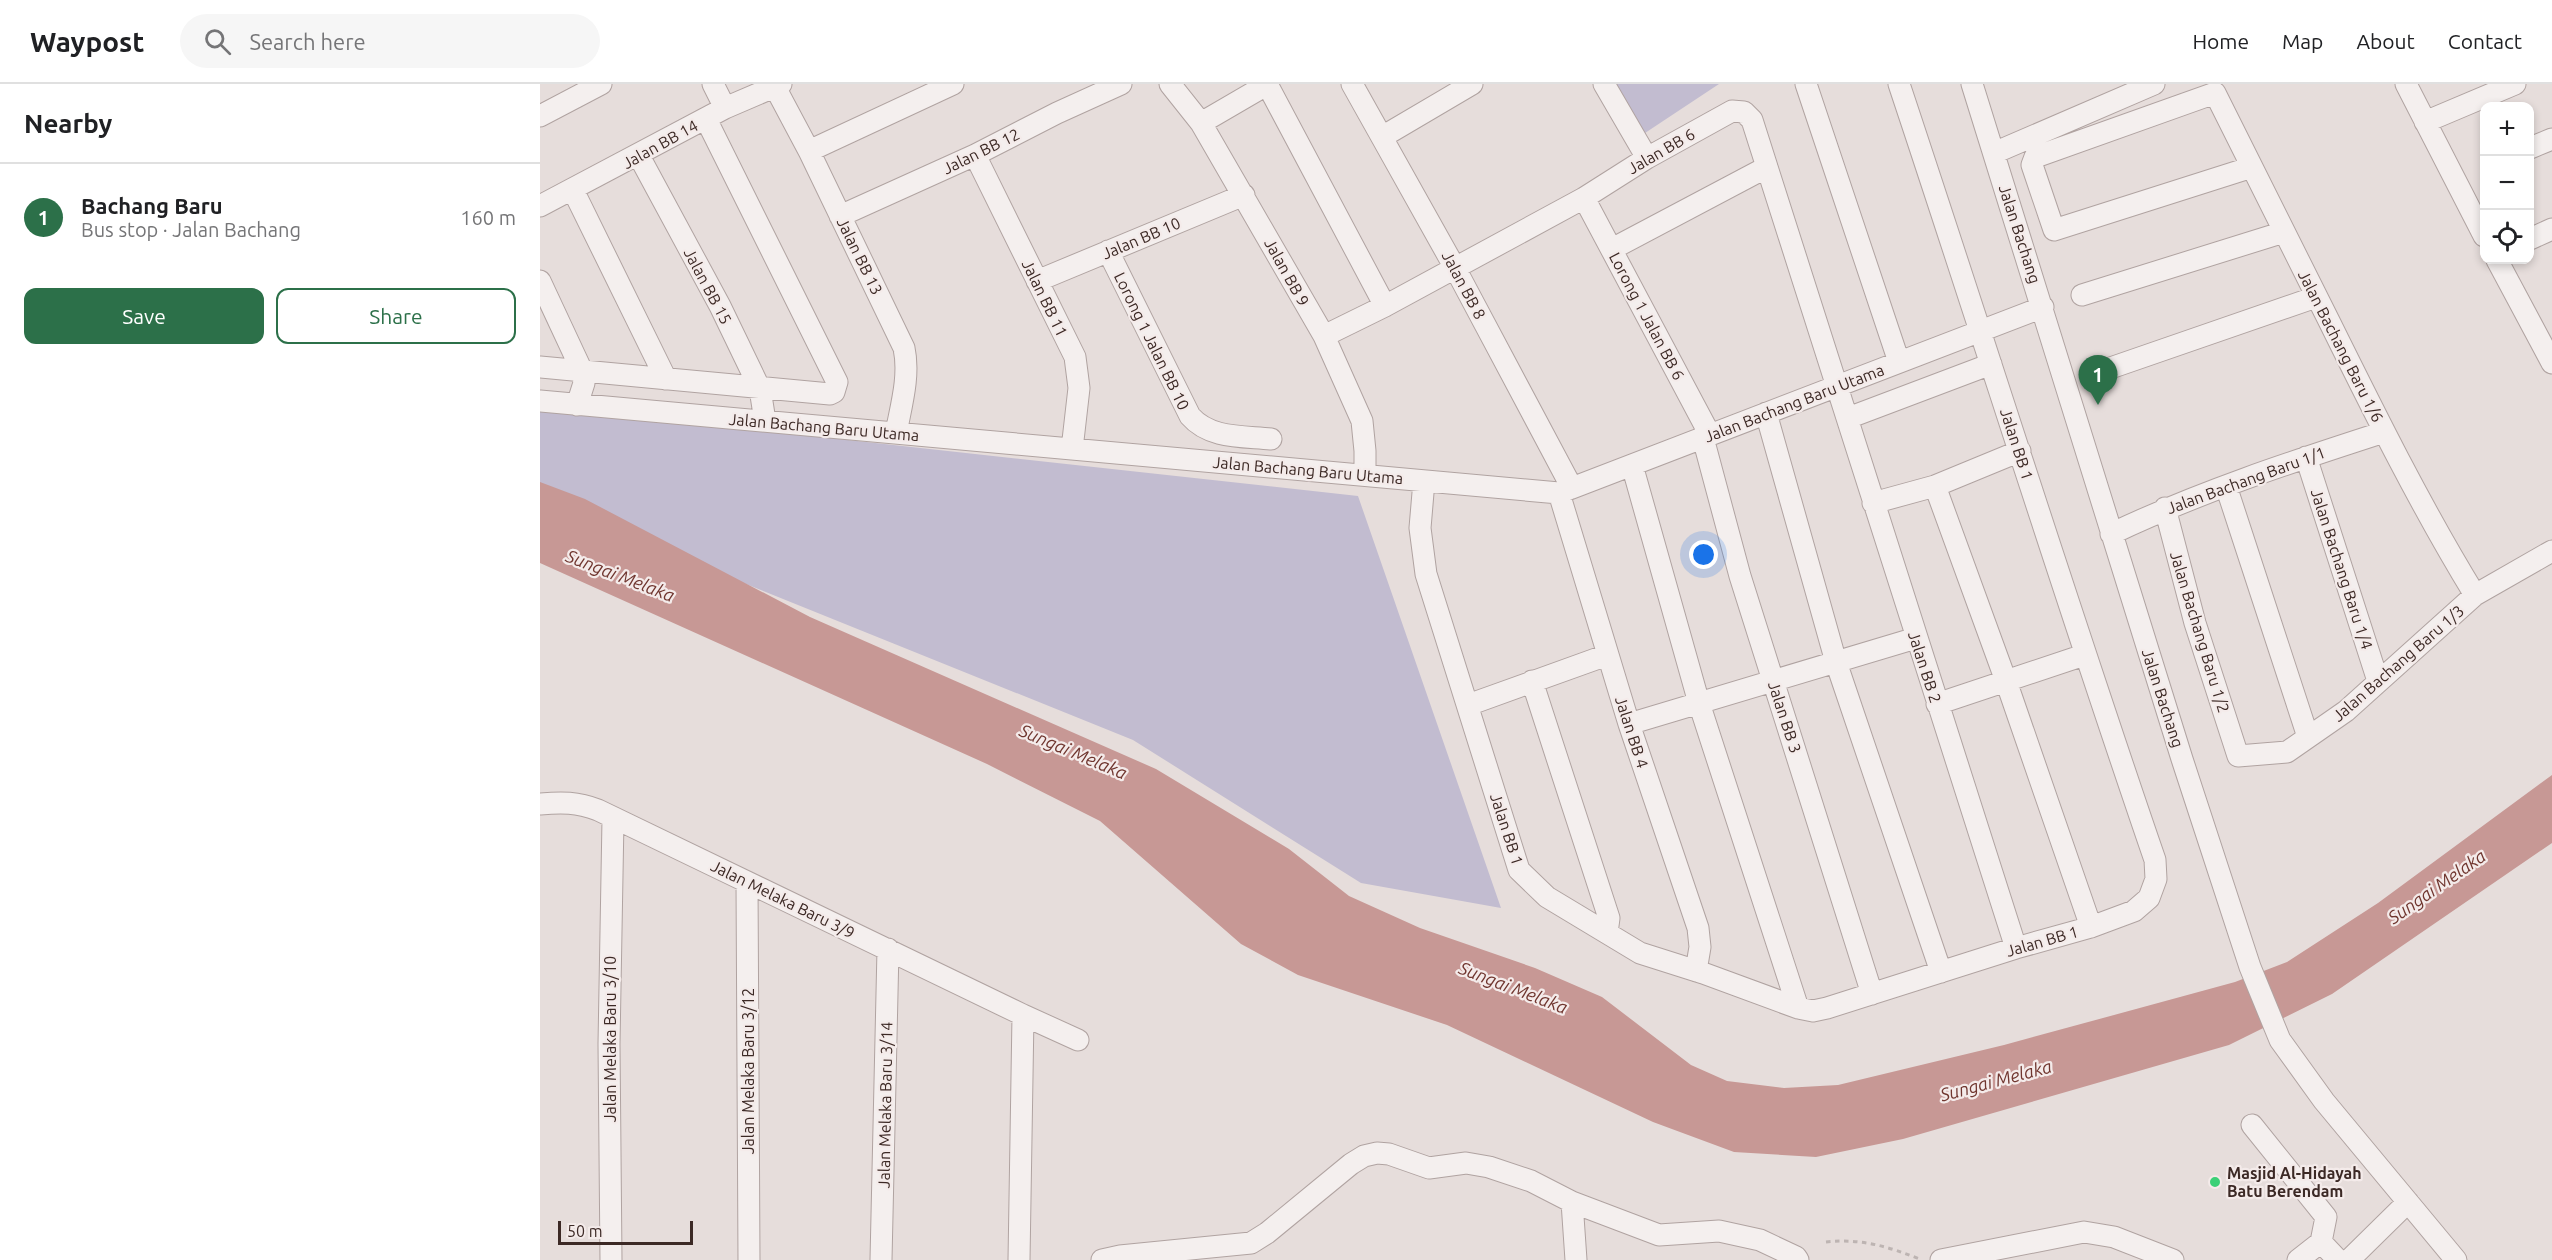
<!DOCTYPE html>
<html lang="en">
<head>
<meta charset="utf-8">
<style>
	body { margin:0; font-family:Ubuntu,sans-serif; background:#f6f6f6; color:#202124 }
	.controls { position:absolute; right:18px; top:18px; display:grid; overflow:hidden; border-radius:12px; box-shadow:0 3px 9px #0003 }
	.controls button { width:54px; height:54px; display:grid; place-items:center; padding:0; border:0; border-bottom:2px solid #e0e0e0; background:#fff; color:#202124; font:30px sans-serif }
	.scale { position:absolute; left:18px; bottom:15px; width:135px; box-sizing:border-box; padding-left:6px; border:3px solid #3c2925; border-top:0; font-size:16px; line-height:21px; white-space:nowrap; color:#3c2925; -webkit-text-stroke:4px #f4ebea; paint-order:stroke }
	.you { position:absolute; left:1164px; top:471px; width:21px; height:21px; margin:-15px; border:4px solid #fff; border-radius:50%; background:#1a73e8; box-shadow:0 0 0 9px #1a73e833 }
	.badge { display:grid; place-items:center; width:39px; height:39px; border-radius:50%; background:#2c7049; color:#fff; font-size:20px; font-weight:700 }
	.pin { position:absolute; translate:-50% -50px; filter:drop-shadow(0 2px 3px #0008) }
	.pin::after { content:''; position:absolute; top:32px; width:21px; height:18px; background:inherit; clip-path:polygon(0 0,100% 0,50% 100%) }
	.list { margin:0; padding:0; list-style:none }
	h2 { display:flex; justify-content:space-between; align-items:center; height:78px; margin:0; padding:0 24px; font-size:26px }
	h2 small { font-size:20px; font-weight:400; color:#757577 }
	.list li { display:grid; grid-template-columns:39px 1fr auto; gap:18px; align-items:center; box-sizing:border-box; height:108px; padding:0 24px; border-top:2px solid #e0e0e0 }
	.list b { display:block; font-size:22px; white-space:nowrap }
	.list p { margin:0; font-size:20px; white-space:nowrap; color:#757577 }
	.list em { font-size:20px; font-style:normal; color:#757577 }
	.actions { display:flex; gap:12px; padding:18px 24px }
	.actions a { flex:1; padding:14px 0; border:2px solid #2c7049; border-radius:12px; text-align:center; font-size:21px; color:#2c7049 }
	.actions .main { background:#2c7049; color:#fff }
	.icon { flex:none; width:33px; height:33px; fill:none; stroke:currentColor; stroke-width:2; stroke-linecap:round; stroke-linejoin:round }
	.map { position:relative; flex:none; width:2012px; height:1176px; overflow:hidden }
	header { display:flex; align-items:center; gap:36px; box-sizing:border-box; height:84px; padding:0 30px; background:#fff; border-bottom:2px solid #e0e0e0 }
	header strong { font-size:28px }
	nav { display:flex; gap:33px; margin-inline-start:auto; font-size:21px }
	.search { width:420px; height:54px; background:#f6f6f6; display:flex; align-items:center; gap:15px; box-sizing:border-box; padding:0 21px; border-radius:33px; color:#757577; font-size:22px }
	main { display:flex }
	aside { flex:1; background:#fff }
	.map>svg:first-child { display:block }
</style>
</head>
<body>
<header>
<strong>Waypost</strong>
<div class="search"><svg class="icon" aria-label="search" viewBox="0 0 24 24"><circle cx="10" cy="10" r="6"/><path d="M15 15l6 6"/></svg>Search here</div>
<nav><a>Home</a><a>Map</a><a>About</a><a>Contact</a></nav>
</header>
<main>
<aside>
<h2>Nearby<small></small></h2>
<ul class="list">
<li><span class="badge">1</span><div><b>Bachang Baru</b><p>Bus stop · Jalan Bachang</p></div><em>160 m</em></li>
</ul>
<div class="actions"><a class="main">Save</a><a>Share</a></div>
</aside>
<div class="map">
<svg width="2012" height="1176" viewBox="0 0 2012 1176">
	<rect width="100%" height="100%" fill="#e6dddb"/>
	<path fill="#c2bcd0" d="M1076,0H1179L1105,49Z
		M0,325L62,329L818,412L961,824L821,799L593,656L0,417Z"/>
	<path fill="#c79895" d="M0,398L45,415L270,533L616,685L749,765L809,812L880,844L995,884L1062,913L1151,981L1187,997L1244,1004L1298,1001L1464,961L1695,898L1747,878L1838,819L2012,691V759L1792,910L1689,961L1363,1055L1276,1073L1194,1068L1113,1038L907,941L758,891L701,860L560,737L447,680L0,479Z"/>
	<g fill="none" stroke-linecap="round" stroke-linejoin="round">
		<g stroke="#b0a3a1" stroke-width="23">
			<path id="minor" d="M173,0L185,24
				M630,0L661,39L784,252L822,337L825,367V391
				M727,0L845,222
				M812,0L915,184L1032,404
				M1064,0L1107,74
				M1266,0L1359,278
				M1432,0L1642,675L1710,883L1740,956L1784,1017L1916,1176
				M1866,0L1944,152
				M235,3L269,67L364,264C370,292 361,322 356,349
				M0,32L61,0
				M1885,38L1975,0
				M661,39L728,0
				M842,53L932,0
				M1990,64L2012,55
				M269,67L413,0
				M1454,69L1614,0
				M435,71L535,273L539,304L532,365
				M99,72L180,222L220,305L225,337
				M1712,83L1514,146L1492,81L1495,73L1501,71L1675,9C1713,85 1751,161 1789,237C1835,330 1881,423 1935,511
				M33,106L126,295
				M1044,114L1170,351
				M0,122L185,24L241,0
				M300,132L435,71L517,29L581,0
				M1990,155L2012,145
				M1072,165L1227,83
				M568,167L650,332C670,355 703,352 731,355
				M1957,176L2012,279
				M0,197L42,287L44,299L37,321
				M497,197L704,111
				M1542,211L1744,148
				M784,252L845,222L1044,114L1107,74L1192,27L1204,28L1212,36L1476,864
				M0,283L290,310L294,308L297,298L166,35
				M1556,289L1776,213
				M0,317L1019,409L1503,223
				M1226,329L1296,578L1401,888
				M1308,334L1451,280
				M1163,354L1200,492L1332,910
				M1766,373L1838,597
				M1092,381L1159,619L1258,924
				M884,397L880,444L886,490L979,786L1007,813L1100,869L1163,889L1258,924L1273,927L1287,924L1476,864L1551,843L1594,827L1609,814L1616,795L1615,776C1526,518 1445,258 1359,0
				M1395,402L1466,597L1551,843
				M1686,402L1768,653
				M1019,409L1089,640L1158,844L1160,863L1156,887
				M1333,419L1395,402L1480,367
				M1625,424L1655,539L1698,672L1747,668L1806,627L1935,511L2012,467
				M1571,450C1659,408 1751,378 1844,348
				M992,597L1069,834L1067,849
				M1397,620L1544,571
				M928,621L1067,571
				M1089,640L1376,554
				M0,720C22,718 37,718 58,726L483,931L538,956
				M207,798L209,1176
				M1712,1041L1786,1133L1781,1158L1798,1176
				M1032,1118L1036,1176
				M71,1176L69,960L73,735
				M341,1176L348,865
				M479,1176L483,931
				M562,1176L580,1172L711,1159L727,1149L811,1080L824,1072L837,1069L849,1070L889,1084L926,1079L949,1083L991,1097L1032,1118L1119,1151L1179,1147L1220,1156L1256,1173L1258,1176
				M1401,1176L1544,1148L1574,1153L1633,1176
				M1758,1176L1781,1158
				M1809,1176L1868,1118"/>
		</g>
		<path stroke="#bdb4b2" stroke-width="3" stroke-dasharray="4.5 4.5" stroke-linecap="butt" d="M1286,1158C1321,1154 1350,1163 1382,1176"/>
		<use href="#minor" stroke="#f4efee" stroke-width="21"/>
	</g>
	<circle fill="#3bd077" stroke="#f4ebea" stroke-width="2" cx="1675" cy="1098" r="6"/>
	<g text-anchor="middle" stroke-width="4.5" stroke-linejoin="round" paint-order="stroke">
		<g font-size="16" fill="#3c2925" stroke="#f4ebea">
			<text transform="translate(120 60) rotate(-29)" y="6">Jalan BB 14</text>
			<text transform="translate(441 67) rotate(-26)" y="6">Jalan BB 12</text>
			<text transform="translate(1121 67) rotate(-30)" y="6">Jalan BB 6</text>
			<text transform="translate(1480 150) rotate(72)" y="6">Jalan Bachang</text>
			<text transform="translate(601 154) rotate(-23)" y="6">Jalan BB 10</text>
			<text transform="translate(320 172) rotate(64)" y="6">Jalan BB 13</text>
			<text transform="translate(747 188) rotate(61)" y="6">Jalan BB 9</text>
			<text transform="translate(924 201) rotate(62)" y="6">Jalan BB 8</text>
			<text transform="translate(168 202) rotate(62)" y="6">Jalan BB 15</text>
			<text transform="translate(505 214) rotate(64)" y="6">Jalan BB 11</text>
			<text transform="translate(1107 232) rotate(62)" y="6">Lorong 1 Jalan BB 6</text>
			<text transform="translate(612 257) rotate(64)" y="6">Lorong 1 Jalan BB 10</text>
			<text transform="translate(1801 262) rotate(63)" y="6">Jalan Bachang Baru 1/6</text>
			<text transform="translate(1254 319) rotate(-21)" y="6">Jalan Bachang Baru Utama</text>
			<text transform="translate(284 343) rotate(5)" y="6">Jalan Bachang Baru Utama</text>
			<text transform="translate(1477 360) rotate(72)" y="6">Jalan BB 1</text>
			<text transform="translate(768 386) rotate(5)" y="6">Jalan Bachang Baru Utama</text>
			<text transform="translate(1706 396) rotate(-20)" y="6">Jalan Bachang Baru 1/1</text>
			<text transform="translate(1802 485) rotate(72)" y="6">Jalan Bachang Baru 1/4</text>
			<text transform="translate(1660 548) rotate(73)" y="6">Jalan Bachang Baru 1/2</text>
			<text transform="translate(1858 579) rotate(-41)" y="6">Jalan Bachang Baru 1/3</text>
			<text transform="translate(1385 583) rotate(72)" y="6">Jalan BB 2</text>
			<text transform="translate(1623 614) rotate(72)" y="6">Jalan Bachang</text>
			<text transform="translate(1245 633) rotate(72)" y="6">Jalan BB 3</text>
			<text transform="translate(1092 648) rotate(72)" y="6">Jalan BB 4</text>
			<text transform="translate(967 745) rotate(72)" y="6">Jalan BB 1</text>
			<text transform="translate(243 815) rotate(26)" y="6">Jalan Melaka Baru 3/9</text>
			<text transform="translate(1502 857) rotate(-16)" y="6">Jalan BB 1</text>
			<text transform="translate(70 955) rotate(-90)" y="6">Jalan Melaka Baru 3/10</text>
			<text transform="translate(208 987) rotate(-90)" y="6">Jalan Melaka Baru 3/12</text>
			<text transform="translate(345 1021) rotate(-89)" y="6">Jalan Melaka Baru 3/14</text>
		</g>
		<g font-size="16" font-weight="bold" fill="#3c2925" stroke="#f4ebea" text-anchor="start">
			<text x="1687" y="1095">Masjid Al-Hidayah<tspan x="1687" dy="18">Batu Berendam</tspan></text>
		</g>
		<g font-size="18" font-style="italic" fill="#70362f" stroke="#f4ebea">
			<text transform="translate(80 492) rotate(21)" y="6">Sungai Melaka</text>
			<text transform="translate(533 668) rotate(23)" y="6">Sungai Melaka</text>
			<text transform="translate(1897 803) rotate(-35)" y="6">Sungai Melaka</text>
			<text transform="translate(973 904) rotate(21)" y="6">Sungai Melaka</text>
			<text transform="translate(1456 997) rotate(-15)" y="6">Sungai Melaka</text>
		</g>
	</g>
</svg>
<div class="controls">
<button>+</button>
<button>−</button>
<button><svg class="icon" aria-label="locate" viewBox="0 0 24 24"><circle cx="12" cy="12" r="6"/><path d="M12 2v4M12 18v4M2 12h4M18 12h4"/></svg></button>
</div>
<div class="scale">50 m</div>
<div class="you"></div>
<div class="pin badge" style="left:1558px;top:321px">1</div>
</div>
</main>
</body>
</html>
